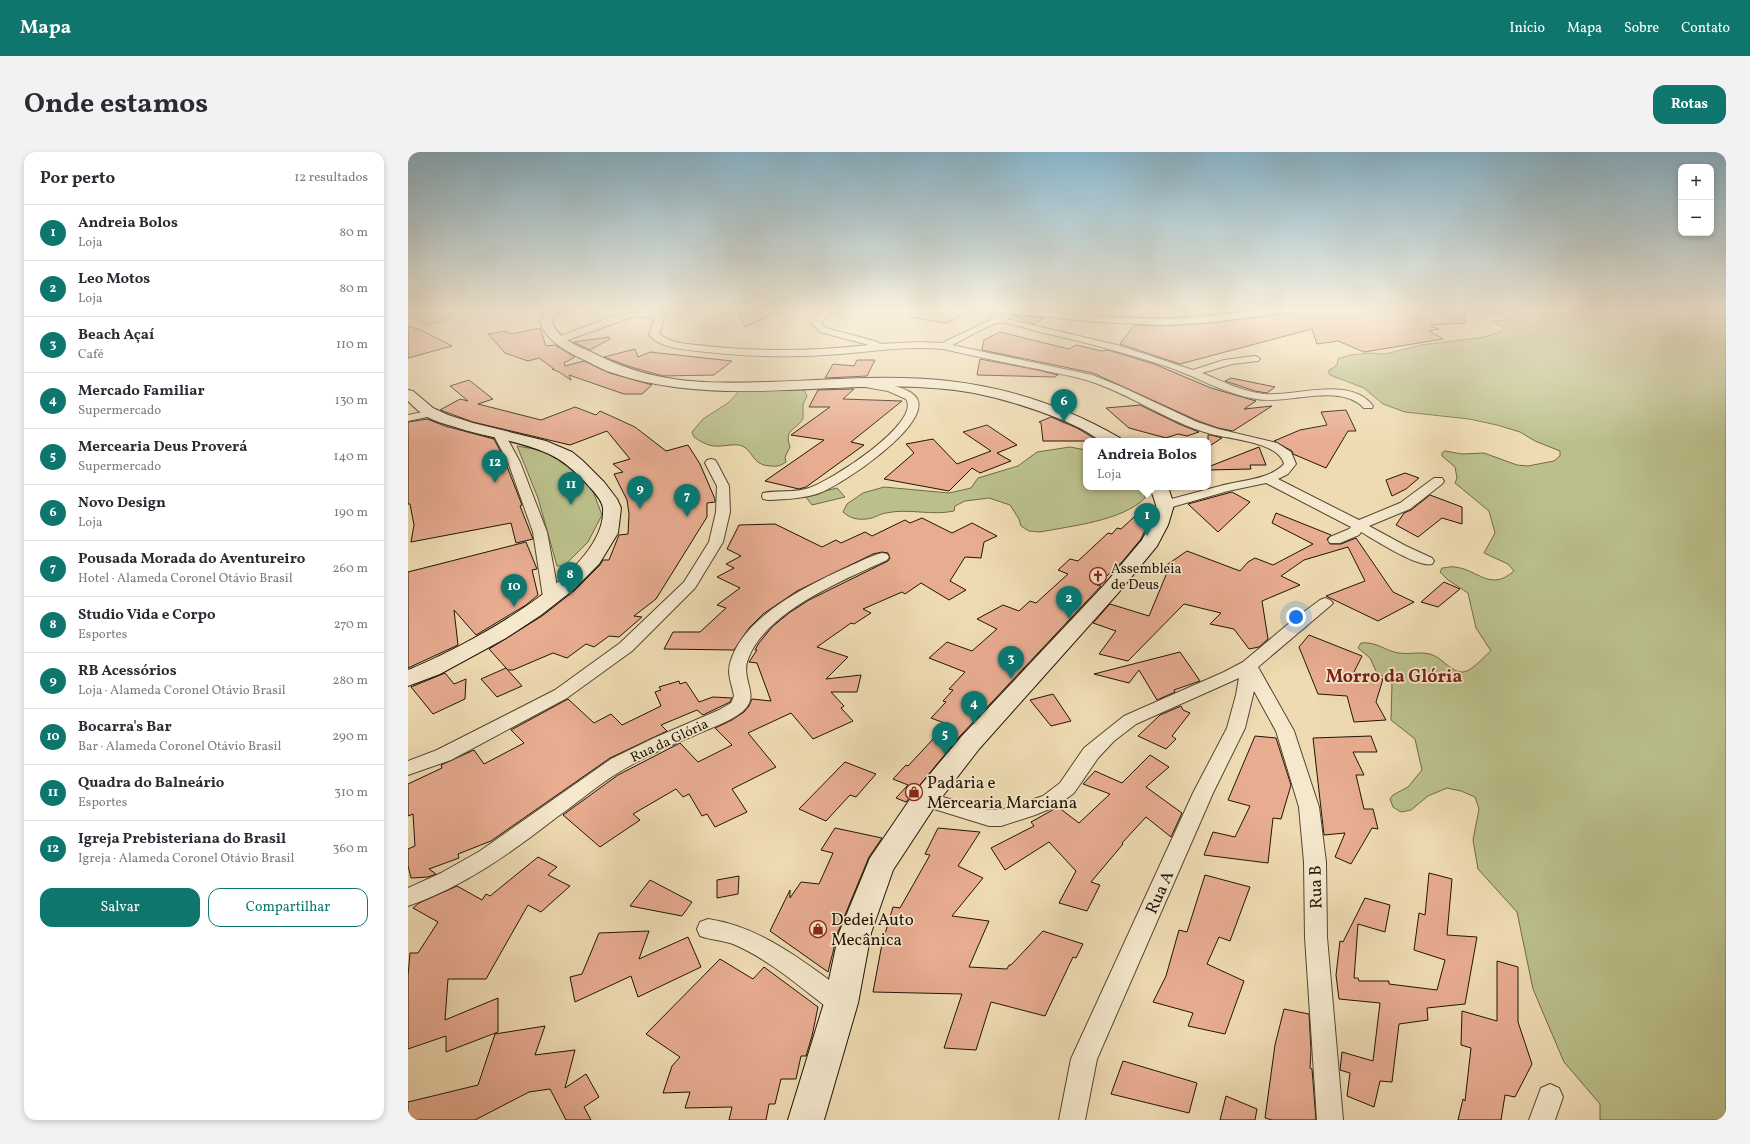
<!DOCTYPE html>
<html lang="pt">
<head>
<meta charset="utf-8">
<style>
	body { margin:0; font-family:Vollkorn,serif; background:#f2f2f3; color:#2b2b33 }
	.controls { position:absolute; right:12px; top:12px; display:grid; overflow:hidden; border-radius:8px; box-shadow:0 2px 6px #0003 }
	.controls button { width:36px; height:36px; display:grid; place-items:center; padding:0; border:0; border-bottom:1px solid #e1e1e2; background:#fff; color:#2b2b33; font:20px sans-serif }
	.you { position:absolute; left:888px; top:465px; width:14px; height:14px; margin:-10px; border:3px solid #fff; border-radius:50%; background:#1a73e8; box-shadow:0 0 0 6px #1a73e833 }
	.badge { display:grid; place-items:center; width:26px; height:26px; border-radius:50%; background:#0f766e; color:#fff; font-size:13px; font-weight:700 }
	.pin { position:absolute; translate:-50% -33px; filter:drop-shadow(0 1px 2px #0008) }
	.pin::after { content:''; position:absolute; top:21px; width:14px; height:12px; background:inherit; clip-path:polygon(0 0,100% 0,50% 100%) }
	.popup { position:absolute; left:675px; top:286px; width:128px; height:52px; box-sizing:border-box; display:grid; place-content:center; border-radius:8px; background:#fff; filter:drop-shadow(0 1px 3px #0005); font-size:13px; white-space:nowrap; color:#7c7c81 }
	.popup b { font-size:15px; color:#2b2b33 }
	.popup::after { content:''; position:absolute; left:50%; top:100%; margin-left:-8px; border:8px solid transparent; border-top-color:#fff }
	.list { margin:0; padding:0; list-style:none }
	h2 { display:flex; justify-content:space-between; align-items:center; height:52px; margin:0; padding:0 16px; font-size:17px }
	h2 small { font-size:13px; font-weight:400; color:#7c7c81 }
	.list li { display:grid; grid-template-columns:26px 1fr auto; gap:12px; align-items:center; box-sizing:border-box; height:56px; padding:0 16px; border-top:1px solid #e1e1e2 }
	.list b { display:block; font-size:15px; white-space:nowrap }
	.list p { margin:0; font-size:13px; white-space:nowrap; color:#7c7c81 }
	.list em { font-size:13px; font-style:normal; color:#7c7c81 }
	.actions { display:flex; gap:8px; padding:12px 16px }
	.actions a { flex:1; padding:9px 0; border:1px solid #0f766e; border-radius:12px; text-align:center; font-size:14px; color:#0f766e }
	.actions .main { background:#0f766e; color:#fff }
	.map { position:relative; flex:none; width:1318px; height:968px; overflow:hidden; border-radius:12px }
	header { display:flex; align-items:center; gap:24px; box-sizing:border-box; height:56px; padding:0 20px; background:#0f766e; color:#fff }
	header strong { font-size:19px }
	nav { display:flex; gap:22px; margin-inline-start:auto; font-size:14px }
	.intro { display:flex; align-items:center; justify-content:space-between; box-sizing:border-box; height:96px; padding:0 24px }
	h1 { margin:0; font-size:28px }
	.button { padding:10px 18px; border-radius:12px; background:#0f766e; color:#fff; font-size:14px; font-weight:700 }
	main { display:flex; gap:24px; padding:0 24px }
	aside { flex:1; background:#fff; border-radius:12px; box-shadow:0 2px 6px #0003 }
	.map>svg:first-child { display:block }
</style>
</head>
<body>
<header>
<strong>Mapa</strong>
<nav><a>Início</a><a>Mapa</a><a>Sobre</a><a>Contato</a></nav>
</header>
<div class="intro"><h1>Onde estamos</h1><a class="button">Rotas</a></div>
<main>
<aside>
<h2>Por perto<small>12 resultados</small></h2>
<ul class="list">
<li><span class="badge">1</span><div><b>Andreia Bolos</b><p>Loja</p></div><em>80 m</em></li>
<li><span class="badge">2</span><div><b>Leo Motos</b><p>Loja</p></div><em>80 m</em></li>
<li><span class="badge">3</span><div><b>Beach Açaí</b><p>Café</p></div><em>110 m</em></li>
<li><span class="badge">4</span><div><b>Mercado Familiar</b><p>Supermercado</p></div><em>130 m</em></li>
<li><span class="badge">5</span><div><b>Mercearia Deus Proverá</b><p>Supermercado</p></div><em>140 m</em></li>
<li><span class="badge">6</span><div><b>Novo Design</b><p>Loja</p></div><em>190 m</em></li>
<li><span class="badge">7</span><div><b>Pousada Morada do Aventureiro</b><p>Hotel · Alameda Coronel Otávio Brasil</p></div><em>260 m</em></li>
<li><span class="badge">8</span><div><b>Studio Vida e Corpo</b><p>Esportes</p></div><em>270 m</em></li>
<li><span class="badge">9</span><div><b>RB Acessórios</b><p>Loja · Alameda Coronel Otávio Brasil</p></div><em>280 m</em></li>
<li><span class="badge">10</span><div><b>Bocarra's Bar</b><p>Bar · Alameda Coronel Otávio Brasil</p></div><em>290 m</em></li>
<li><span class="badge">11</span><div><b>Quadra do Balneário</b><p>Esportes</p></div><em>310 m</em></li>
<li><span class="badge">12</span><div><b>Igreja Prebisteriana do Brasil</b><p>Igreja · Alameda Coronel Otávio Brasil</p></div><em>360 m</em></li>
</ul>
<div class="actions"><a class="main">Salvar</a><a>Compartilhar</a></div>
</aside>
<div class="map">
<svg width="1318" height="968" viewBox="0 0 1318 968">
	<rect width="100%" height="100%" fill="#efdbb2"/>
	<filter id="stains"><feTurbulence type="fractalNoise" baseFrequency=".005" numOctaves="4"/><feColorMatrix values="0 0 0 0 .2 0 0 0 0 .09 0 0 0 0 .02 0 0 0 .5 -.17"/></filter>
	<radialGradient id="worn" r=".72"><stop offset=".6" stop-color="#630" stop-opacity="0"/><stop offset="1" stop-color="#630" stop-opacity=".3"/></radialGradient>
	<path fill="#bbc08b" stroke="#6e6a48" d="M0,157H76L53,159L38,169L20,173L0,164Z
		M1055,157H1318V968H1192V952L1156,910L1125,837L1109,760L1070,717L1065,688L1071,657L1067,645L1053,639L1039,636L1020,644L1003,658L993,660L985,655L982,647L985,643L1000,635L1014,618L1007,587L983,568L984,532L968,519L962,506L950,496L953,491C968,489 977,499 991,501C1003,503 1015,498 1027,504C1035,508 1043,519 1053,520C1063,521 1075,505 1083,499L1068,476L1060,441L1040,428L1032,420L1034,416C1038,416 1043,414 1047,415C1071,418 1082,440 1106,419L1100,412L1076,401L1087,381L1081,359L1047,331L1049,326L1047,315L1034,304V301L1037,299L1054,302L1076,301L1109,313L1120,314L1146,309L1152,304V299L1127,289L1112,280L1089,273L1061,267L997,260L975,252L956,236L922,223L920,219L929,213L930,207L942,203L960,201L977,202L1013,193L1077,185L1089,181L1095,177L1094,175L1085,170L1101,167C1089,155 1068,171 1055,157Z
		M389,237L396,238L399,244L395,252V267C386,280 376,277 382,295L377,305L378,310C374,313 369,315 364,314C342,314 347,297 331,293C325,292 318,294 312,294C302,295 295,291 286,285L284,280L295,267L320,251L331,239Z
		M109,294L138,299L153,307L183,334L194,363L180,390L156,414H149L130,346Z
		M662,295L678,298V335H737V346C714,369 663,374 632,380L621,379L613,374L611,367L602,353L581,346L557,349L547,354L546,359C523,364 501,356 478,361C471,362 465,367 458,367C448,368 442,366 435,360L439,352L455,341L476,335L541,341L563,336L570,326L610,314L629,300Z
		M429,336L437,345L404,353L397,344Z"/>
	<path fill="#e8ac91" stroke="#201506" d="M328,157H377L337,175Z
		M502,157H567L539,171L501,165Z
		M705,157H857L788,164L755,166L704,164Z
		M887,157H1057L1058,171L1022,173L1031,177L1021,179L1035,187L956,200L930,189L909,192L904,177L772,212L712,192L726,173L755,174L803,171L882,161Z
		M604,163L637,166L625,172Z
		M0,174L13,178L44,194L0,206Z
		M132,176L138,194L147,193L167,205L156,211L157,214L176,209L202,221L244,233L234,242H216L161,223L163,228L151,220L144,217H146L131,206L120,209L97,201L80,182L97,179L104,182Z
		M592,180L661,197L668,193L694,199L700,198L746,212L803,236L848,249L836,257L864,254L825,279L810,276L790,269L685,221L574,198L576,188Z
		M201,185L202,187L182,198L166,190Z
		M227,197L230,205L242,200L324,209L306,223L255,224L223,215L196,205Z
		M572,207L630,218L650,223L646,225L569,223Z
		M449,208H467L459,224L417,226L425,212L446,214Z
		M823,226L867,235L859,241L847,239L817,229Z
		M61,228L85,247L70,252L133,268L167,255L188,263L192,259L227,275L258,299L280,293L292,312L307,347V350L299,351V365L248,447L226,464L234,465L211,485L201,484L186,495L178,492L159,506L145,501L105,518H100L98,516L114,534L89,545L73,527L98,516L81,497L134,464L166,439L192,413L195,408H201L211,383L220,382L221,362L219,348L206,322L215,320L205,312L222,307L199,279L162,293L65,270L32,258L52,247L60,249L42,234Z
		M446,237L435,247L494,249L443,290L456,293L398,335L391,337L357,329L416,288L383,283L422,255H401L410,238Z
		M732,253L771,272L791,280L779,284L770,282L758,286L721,276L698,256Z
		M938,258L948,279H940L918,316L885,302L884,299L866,289L892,278L919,273L913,260Z
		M643,265L669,276L691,289H635L633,271L631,270Z
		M19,267L37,274L86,287L95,304L107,335L114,353L112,354L125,387L108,391L103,371L3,390L6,373L2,352H0V270Z
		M579,273L609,293L589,301L603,309L572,321L564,316L541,339L476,327L506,301L498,292L525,287L549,312L583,299L555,280Z
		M800,283H803L814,286L800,295Z
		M851,295L858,313H842L843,317L800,318V315Z
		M997,321L1011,326L998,337L984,344L978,328Z
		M824,340L842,350L810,380L780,352Z
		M1022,343L1054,355V372L1034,366L1010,385L988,373L996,361L1003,358Z
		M868,361L923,383L919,387L922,392H933L948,386L985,440L1006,450L970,469L918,444L957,429L940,395L896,408L873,424L892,433L854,449L860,487L851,495L841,497L826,477L802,472L813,461L776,452L720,509L691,502L708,479L685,471L702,452L741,464L758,423L764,416L757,414L779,399L832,419L840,410L847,406L865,413L905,392L864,371Z
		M726,365L741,370L733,387L714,410L689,433L693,434L552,584L498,650L488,646L500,633L485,627L498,613L500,614L539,572L523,566L538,550L535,549L545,538L541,537L557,520L521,506L539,490L564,499L589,477L569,467L595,453L611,459L622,449L628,451L660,422L650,418L662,407L670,409L700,381L704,382L709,376L713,377Z
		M514,366L544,381L564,371L589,384L576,390L573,406L557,405L542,429L558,438L541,448L513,431L497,442L494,440L455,457L463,461L446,472L443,471L409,495L440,505L418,527L453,523L449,540H423L436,554L433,556L445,569L405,587L383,561L340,581L368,615L324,637L339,660L307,675L299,662L294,664L281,642L275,645L268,637L225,662L232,668L192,695L155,663L210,623L272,591L290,610L324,593L307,576L324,568L336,560L341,554L344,547L363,549L349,511L341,510L349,498H347L351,491L364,475L381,461L401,448L480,409L482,406L480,401L474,400L465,402L389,439L355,462L341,476L326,498L256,497L265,480H292L318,456L309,453L332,436L309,425L326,416L318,412L333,404L319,397L331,373L367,372L414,395L428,388L433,391L457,380L464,384L497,368L502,371Z
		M118,390L129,417L124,418L130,443L118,453L68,483L46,458L50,493L0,516V420Z
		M1036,430L1052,437L1030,455L1013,450Z
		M901,483L954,504L945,522L975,527L968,550L978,568L946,570L939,544L910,542L891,495Z
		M772,500L792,529L766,538L767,540L749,548L731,518L721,531L686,522Z
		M37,521L46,532L58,527L57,547L25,562L3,535Z
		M271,529L272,532L278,530L291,550L305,545L324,546L322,550L295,563L289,558L253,573L259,579L202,606L83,689L50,702L51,706L21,717L28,722L20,725L3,726L0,714V697L7,694L5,662L0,664V632L34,616L33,613L66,598L76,612L116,591L103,578L160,547L186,571L203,562L214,573L253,554L247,540L253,538L251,535Z
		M645,542L663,569L643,574L622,548Z
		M773,554L775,558L782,561L764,584L768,587L758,597L730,584L752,563Z
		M847,584L868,586L883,633L873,667L865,666L860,711L796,703L805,680L827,685L842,654L820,648Z
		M963,584L969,600H945L956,623H948L956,657H965L970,677L964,676L943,712L927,705L937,681L916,683L905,586Z
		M742,603L761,615L738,635L774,661L763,685L738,665L714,691L715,692L683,730L692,733L679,759L651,751L668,719L641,690L597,718L583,696L626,674L623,670L650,655L671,671L702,642L675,632L687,619L714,631Z
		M437,610L468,622L448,645L442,643L418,669L391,657Z
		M427,676L474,686L461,705L430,780L420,820L362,779L382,738V746L393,730L411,732L425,701L413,698Z
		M530,676L572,680L550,714L575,726L544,764L581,769L561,815L599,817L601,813H603L635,779L675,792L668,806L665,805L637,864L583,850L568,898L536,896L554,842L465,840L474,792L485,755L492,756L522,703L517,702Z
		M130,705L149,715L140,723L162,734L133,760L120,753L78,827H40L37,868L90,846V880L38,900V884L0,897V824L2,801H10L30,770L5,756L11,751L49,734L74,748L78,742L82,744Z
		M1021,721L1044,727L1039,783L1069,785L1057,852L1019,856L1020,868L991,872L984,930L972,929L966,955L939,944L942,921L932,918L934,900L965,909L972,851L931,847L928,823L932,789L935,790L957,746L982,753L977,780L950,772L946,826H950L951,829H981V832L1029,838L1037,808L1006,798L1011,761L1017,763Z
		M797,723L842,735L822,789L811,785L799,812L836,829L817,882L780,874L785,861L745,850L758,824L771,778L779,780Z
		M331,724L330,742L309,746V728Z
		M242,728L284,750L274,764L222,754Z
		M241,779L231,807L280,785L293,815L230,845L223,824L167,850L162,825L174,822L191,781Z
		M312,807L345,827L356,815L410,855L404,884L398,904H393L388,927H373L367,952H361L358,968H321L324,955L277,956L282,940L255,941L264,914L272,905L238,882Z
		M1089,809L1110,815V870L1124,912L1107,945L1097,943L1093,968H1050L1055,947L1057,949L1063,896L1053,893L1054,859L1089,869Z
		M876,857L901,862L903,898L902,916L904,917L908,968H864L857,966L867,893Z
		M137,874L127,903L167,898L157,936L178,922L191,945L176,955L183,968H158L142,937L121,940L67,968H0V950L70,933L87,882Z
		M715,909L789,931L781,961L703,942Z
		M818,944L849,957L847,968H812Z"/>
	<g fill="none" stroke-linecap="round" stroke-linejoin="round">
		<g stroke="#544631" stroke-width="2">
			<path id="street" d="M421,157H436L435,159C426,161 417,162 414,172L418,176L470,190L472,192L510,190L534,191L597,161L583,160L579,157C638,157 696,168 755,167C799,167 842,157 886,157L882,160L803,170L755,173L691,170L602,161L603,163L599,167L709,193L785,218L816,208L847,204L850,205L852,207L850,209L824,212L794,221C814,229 833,239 855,242C887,245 943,223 965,254L964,256H956C931,230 881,253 848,247C818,242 791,226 763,216C720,201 676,190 632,180C624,178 597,169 591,171C581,172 555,188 544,193L684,223L714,235L789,270L810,277L869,291L883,300L888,312L880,322L870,327L951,368L992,351L1026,326H1034L1036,329L1034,332L1002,357L961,374L998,394L1024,406L1026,409L1024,412C1010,416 967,388 953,380L951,383L932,391H922L920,388L922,385L941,377L943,375L858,331L820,339L757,357L752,356L750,353L752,350C772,345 792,339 812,334C833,328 861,328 876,312C871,290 822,287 803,282C759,270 722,241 678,228C662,223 646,221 630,217C598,211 567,204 535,197C495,193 456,201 417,203C374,206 332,204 289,199C274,197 252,196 241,183L247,167L237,164L224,165L154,190L151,191L146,188L148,186C170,178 238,146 256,166L251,182C264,192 282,192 298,194C353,200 407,199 461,193L412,180L404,172C407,163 413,159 421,157Z
				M455,229C468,230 506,234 510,249C518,276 436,331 414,340C397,347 378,347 360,348L355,347L354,344L355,341C370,338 387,341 401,336C421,330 514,271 498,247L480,239L451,234L450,232L451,230Z
				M24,258L30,261L28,263L0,269V263Z
				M92,281L96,282L98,284L112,310L139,380L151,445L148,448L143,450L138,448L135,445L125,380L100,310L86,284L88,282Z
				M303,307L307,308L309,311L321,334L322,360L315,390L287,436L224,499L159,546L43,608L0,623V609L29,598L147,538L212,491L276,430L301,390L308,360L309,334L297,311L299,308Z
				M474,401L479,402L481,405L479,408C436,428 358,459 340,507C332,528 353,543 335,559C321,571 301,576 285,584C262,593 239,604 218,616C193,630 172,649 149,665C103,701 55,735 0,754V736L33,721L72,699L203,607L246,586L311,558L323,551L326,544C324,531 318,522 323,508C338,463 400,433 440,415C451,410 462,404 474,401Z
				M917,446L922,448L925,451L922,454L850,515L886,579L911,655L918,710L919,785L935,968H909L897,785L896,710L891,655L868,579L846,539L837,576L805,641L689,907L677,968H651L663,907L785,641L819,576L828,543L831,526L728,572L706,589L690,606L666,641L649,654L627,663L593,674H581L510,652L507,647L510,642L517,640L581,658H593L635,644L652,631L676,596L716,564L816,520L835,510L885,468L912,448Z
				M300,767C355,775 398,812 442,843L445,851L442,859L433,862L424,859C393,836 361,807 325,792C314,788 303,788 292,784L289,777L292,770Z
				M1142,932L1151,936L1155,945L1147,968H1121L1133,936Z"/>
		</g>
		<g stroke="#201506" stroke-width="2">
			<path id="secondary" d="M143,157H156L146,166L144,170C149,185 167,193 181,199C203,210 224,219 249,224C285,232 323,231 360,230C420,228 481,222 541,229C602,236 659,255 712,286L714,289C708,289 701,290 696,289C690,288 684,283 679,280C671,275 661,271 652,267C624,256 596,247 566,241C446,220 320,261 202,220C192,217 182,210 172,206C156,198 138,188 132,170L137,161Z
				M0,238L5,239L25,256L40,263L65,271L138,289L164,300L175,309L196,330L209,347L213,356L210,381L191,412L165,438L133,463L98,486L32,522L0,534V518C52,497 200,422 195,356C194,347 184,338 178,331C167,319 156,309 141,302C110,288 76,285 44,274C36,272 27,269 19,265C12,261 6,255 0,249Z
				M742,335H760L766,353L760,373L749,394L711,440L571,597L527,654L485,718L463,781L450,851L416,968H380L416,851L431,781L462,706L507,640L553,585L697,432L734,388L742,373L748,353Z"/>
		</g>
		<use href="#street" fill="#f5e8cd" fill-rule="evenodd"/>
		<use href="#secondary" fill="#f5e8cd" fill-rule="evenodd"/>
	</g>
	<linearGradient id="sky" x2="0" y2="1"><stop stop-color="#89b7ce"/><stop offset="0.54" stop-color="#f8efdc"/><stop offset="1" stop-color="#f8efdc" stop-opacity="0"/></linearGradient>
	<rect width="1318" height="292" fill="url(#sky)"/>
	<defs>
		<g id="church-ring" transform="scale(0.9)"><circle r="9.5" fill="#f5e8cd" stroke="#8f2418" stroke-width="1.5"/><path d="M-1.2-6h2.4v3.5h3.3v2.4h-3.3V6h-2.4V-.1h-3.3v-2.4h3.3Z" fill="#8f2418"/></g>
		<g id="shop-ring" transform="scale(0.9)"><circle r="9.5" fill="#f5e8cd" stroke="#8f2418" stroke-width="1.5"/><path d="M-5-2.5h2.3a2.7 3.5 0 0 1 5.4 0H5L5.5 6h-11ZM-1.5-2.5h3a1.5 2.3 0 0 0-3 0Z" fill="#8f2418"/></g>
	</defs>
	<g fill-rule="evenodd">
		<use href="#church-ring" x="690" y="424"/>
		<use href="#shop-ring" x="506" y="640"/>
		<use href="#shop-ring" x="410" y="777"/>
	</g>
	<g text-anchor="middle" stroke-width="3.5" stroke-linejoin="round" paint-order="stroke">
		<g font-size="14" fill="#201506" stroke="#f5e8cd" text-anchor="start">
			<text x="703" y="421">Assembleia<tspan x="703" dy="16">de Deus</tspan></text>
		</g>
		<g font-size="14" fill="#201506" stroke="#f5e8cd">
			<text transform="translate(261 588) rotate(-25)" y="5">Rua da Glória</text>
		</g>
		<g font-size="17" fill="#201506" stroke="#f5e8cd" text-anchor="start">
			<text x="519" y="636">Padaria e<tspan x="519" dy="20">Mercearia Marciana</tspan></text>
			<text x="423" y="773">Dedei Auto<tspan x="423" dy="20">Mecânica</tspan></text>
		</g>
		<g font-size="17" fill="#201506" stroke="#f5e8cd">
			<text transform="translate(907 735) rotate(-91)" y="6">Rua B</text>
			<text transform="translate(751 740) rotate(-66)" y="6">Rua A</text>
		</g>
		<g font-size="18" font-weight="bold" fill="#7a1f14" stroke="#f5e8cd">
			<text x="986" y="530">Morro da Glória</text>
		</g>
	</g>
	<rect width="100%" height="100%" filter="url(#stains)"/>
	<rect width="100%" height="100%" fill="url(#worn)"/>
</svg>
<div class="controls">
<button>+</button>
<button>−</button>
</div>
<div class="you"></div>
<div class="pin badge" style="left:739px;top:384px">1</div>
<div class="popup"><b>Andreia Bolos</b>Loja</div>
<div class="pin badge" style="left:661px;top:467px">2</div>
<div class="pin badge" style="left:603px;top:527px">3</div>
<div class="pin badge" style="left:566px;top:572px">4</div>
<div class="pin badge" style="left:537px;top:603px">5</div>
<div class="pin badge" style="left:656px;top:270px">6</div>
<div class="pin badge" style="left:279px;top:365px">7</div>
<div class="pin badge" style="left:162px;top:443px">8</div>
<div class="pin badge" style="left:232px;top:357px">9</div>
<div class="pin badge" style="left:106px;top:455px">10</div>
<div class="pin badge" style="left:163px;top:353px">11</div>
<div class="pin badge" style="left:87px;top:331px">12</div>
</div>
</main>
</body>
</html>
